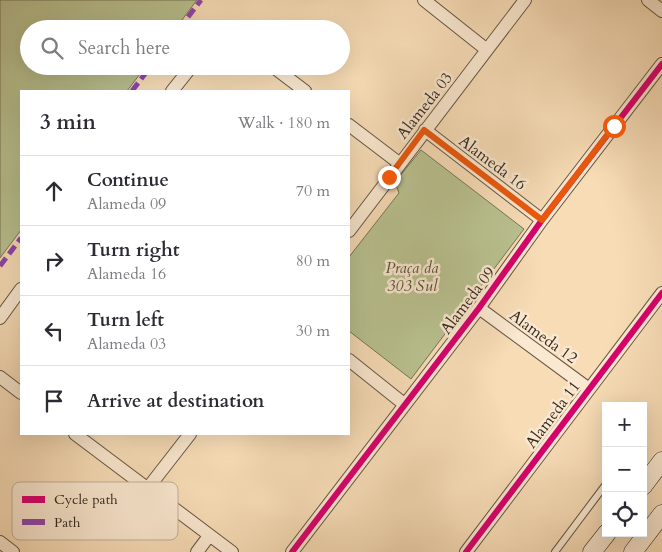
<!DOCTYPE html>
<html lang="en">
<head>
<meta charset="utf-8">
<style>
	body { margin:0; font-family:Cardo,serif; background:#f7f7f7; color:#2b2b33 }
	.controls { position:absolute; right:15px; bottom:15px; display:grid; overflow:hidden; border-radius:0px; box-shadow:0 5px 20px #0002 }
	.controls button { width:45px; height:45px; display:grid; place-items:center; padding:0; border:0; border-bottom:1px solid #e1e1e2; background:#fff; color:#2b2b33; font:25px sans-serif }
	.stop { position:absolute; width:15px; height:15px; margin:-11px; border:4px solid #ea580c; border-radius:50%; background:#fff }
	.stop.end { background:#ea580c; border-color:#fff; box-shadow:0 1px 5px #0008 }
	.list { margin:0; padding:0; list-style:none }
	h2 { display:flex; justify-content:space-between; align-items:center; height:65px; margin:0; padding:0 20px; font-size:21px }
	h2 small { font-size:16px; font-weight:400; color:#7c7c81 }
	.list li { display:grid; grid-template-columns:32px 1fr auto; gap:15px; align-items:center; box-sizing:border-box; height:70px; padding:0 20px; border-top:1px solid #e1e1e2 }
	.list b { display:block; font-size:19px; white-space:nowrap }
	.list p { margin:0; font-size:16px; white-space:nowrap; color:#7c7c81 }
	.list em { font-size:16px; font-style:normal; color:#7c7c81 }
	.icon { flex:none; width:28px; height:28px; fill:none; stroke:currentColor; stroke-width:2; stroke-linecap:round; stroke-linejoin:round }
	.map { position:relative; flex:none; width:662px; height:552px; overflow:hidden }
	.search { position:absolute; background:#fff; box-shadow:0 5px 20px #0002; left:20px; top:20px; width:330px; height:55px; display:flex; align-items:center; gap:12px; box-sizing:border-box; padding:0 18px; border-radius:28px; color:#7c7c81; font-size:19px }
	.panel { position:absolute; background:#fff; box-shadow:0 5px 20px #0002; left:20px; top:90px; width:330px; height:345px; border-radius:0px }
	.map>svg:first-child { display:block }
</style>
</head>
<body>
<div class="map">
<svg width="662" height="552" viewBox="0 0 662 552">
	<rect width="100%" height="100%" fill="#f7dcb6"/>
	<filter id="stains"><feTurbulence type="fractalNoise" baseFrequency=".004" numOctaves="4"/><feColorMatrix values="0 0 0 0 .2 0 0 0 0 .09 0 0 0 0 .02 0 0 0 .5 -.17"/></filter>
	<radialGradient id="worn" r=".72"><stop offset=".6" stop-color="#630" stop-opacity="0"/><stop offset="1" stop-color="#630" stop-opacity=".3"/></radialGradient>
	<path fill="#b9c190" stroke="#767557" d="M0,0H197L175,29H29V66H146L127,91H21V230L0,258Z
		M421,150L524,229L411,379L349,331V257L399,193L395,182Z"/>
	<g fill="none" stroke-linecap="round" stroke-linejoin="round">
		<g stroke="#655644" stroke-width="8">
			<path id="lane" d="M555,552L606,484"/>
		</g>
		<g stroke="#655644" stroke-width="14">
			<path id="street" d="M424,0L487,50
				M648,0L662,11
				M272,66L305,91
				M172,91L192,66
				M349,125L399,163
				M425,130L542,220
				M349,231L525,0
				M479,308L589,389
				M0,318L21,289
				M349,360L404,404
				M0,377L21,393
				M75,434L232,552
				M148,488L190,434
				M0,542L13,552
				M197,552L209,536
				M292,552L479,308L542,220L662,64
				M466,552L662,293"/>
		</g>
		<g stroke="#34291e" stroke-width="19">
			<path id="secondary" d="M643,486L662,461
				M592,552L607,533
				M633,552L662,514"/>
		</g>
		<use href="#lane" stroke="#fae8d0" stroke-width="6"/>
		<use href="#street" stroke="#fae8d0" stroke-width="12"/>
		<use href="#secondary" stroke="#fae8d0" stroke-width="18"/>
		<path stroke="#8e44ad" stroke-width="5" stroke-dasharray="10 5" stroke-linecap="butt" d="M179,29L201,0
			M132,91L151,66
			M0,266L21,238"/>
		<g stroke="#fae8d0" stroke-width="9">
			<path id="cycleway" d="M292,552L479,308L542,220L662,64
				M466,552L662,293"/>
		</g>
		<use href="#cycleway" stroke="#d6006c" stroke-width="6"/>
	</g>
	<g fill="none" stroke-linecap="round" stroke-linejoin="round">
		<path stroke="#ea580c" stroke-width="6" d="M389,177L424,130L542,220L614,126"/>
	</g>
	<g text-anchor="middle" stroke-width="5" stroke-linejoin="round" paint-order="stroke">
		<g font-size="16" fill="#34291e" stroke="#fae8d0">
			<text transform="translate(424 105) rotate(-52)" y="6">Alameda 03</text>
			<text transform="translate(493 162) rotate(37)" y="6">Alameda 16</text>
			<text transform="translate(467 300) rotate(-53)" y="6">Alameda 09</text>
			<text transform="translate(544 336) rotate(36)" y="6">Alameda 12</text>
			<text transform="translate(552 414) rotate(-53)" y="6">Alameda 11</text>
		</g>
		<g font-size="16" font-style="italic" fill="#554f3a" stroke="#fae8d0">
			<text x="412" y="273">Praça da<tspan x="412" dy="18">303 Sul</tspan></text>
		</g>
	</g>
	<rect x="12" y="482" width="166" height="58" rx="8" fill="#fae8d0" stroke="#bfaf9b" stroke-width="1"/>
	<rect x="22" y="496" width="23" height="7" fill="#d6006c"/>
	<rect x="22" y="519" width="23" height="6" fill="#8e44ad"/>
	<g font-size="14" fill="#34291e">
		<text x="54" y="504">Cycle path</text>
		<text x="54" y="527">Path</text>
	</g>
	<rect width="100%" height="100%" filter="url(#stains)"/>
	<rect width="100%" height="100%" fill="url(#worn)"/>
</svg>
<div class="controls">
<button>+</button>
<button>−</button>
<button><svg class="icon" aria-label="locate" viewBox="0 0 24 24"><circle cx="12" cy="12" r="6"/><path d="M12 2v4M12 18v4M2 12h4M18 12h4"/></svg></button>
</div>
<div class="stop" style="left:614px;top:126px"></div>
<div class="stop end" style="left:389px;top:177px"></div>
<div class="search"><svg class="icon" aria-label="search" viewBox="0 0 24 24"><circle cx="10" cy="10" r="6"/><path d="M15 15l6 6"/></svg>Search here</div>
<section class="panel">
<h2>3 min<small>Walk · 180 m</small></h2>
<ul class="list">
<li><svg class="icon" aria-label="ahead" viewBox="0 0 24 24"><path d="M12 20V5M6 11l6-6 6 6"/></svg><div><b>Continue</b><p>Alameda 09</p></div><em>70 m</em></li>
<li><svg class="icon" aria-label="right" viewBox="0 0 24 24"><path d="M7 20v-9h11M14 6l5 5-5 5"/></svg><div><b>Turn right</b><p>Alameda 16</p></div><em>80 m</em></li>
<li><svg class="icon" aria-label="left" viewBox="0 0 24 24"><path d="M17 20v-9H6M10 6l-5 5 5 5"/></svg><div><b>Turn left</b><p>Alameda 03</p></div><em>30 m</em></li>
<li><svg class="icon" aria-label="arrive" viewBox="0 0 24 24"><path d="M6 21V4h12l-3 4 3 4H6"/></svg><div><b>Arrive at destination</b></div></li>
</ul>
</section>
</div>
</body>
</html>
